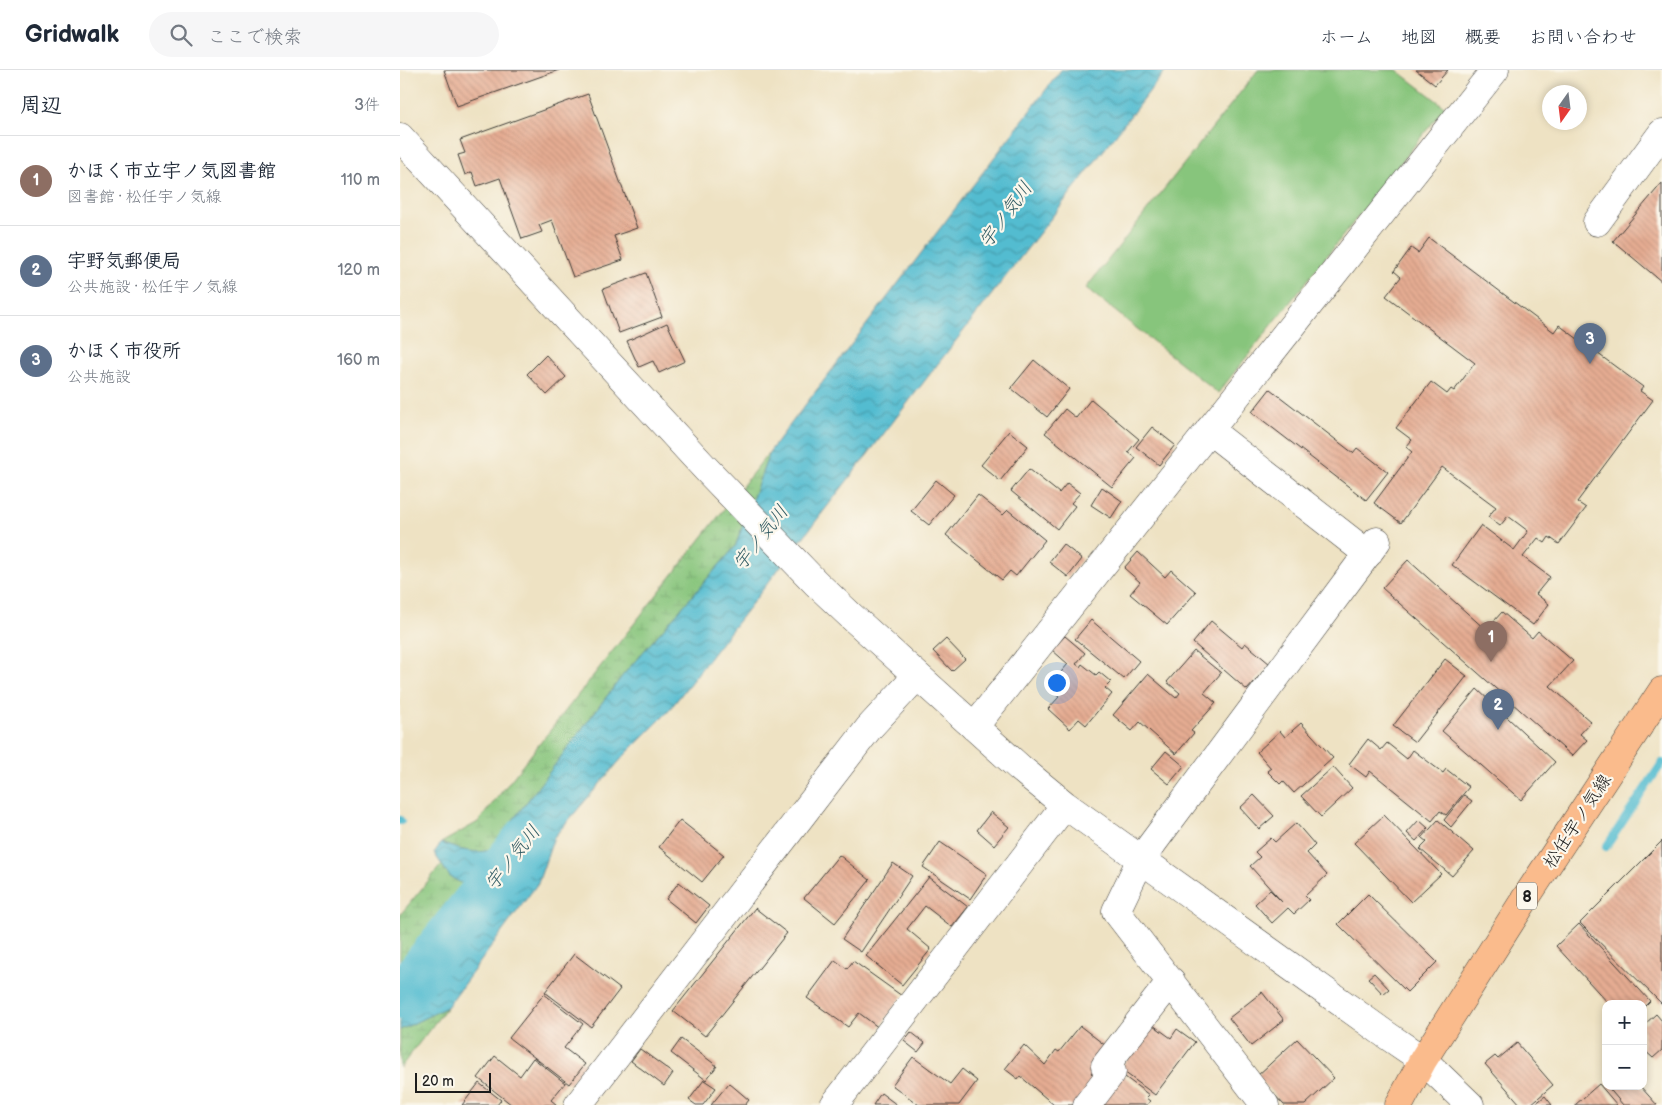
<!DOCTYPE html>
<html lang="ja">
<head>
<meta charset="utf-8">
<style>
	body { margin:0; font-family:"Balsamiq Sans","Klee One",sans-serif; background:#f6f6f7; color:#1f2937 }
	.controls { position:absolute; right:15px; bottom:15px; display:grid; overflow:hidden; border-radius:10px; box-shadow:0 2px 8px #0003 }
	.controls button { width:45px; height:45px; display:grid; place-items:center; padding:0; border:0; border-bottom:1px solid #e0e1e3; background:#fff; color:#1f2937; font:25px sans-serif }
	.compass { position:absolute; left:1142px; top:15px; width:45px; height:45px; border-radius:50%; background:#fff; box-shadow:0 2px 8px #0003; rotate:194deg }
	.scale { position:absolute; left:15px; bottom:12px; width:76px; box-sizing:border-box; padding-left:5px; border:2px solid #1c1c1c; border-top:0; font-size:14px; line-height:18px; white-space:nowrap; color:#1c1c1c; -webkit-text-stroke:4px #fbf7ec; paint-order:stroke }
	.you { position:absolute; left:656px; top:612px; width:18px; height:18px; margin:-12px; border:4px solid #fff; border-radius:50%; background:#1a73e8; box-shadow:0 0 0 8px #1a73e833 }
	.badge { display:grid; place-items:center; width:32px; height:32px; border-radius:50%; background:#b5179e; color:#fff; font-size:16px; font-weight:700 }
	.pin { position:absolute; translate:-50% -41px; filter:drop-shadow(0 1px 2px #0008) }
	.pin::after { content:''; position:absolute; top:26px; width:18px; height:15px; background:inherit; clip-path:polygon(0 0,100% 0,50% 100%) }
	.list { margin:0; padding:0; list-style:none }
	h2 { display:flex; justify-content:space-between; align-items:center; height:65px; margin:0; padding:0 20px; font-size:21px }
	h2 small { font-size:16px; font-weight:400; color:#747a83 }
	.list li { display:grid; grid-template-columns:32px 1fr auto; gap:15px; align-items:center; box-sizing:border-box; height:90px; padding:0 20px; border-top:1px solid #e0e1e3 }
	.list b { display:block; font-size:19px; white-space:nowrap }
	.list p { margin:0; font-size:16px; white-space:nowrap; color:#747a83 }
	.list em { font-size:16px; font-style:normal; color:#747a83 }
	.icon { flex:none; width:28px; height:28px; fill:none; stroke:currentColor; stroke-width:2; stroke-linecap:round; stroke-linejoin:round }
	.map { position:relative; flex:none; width:1262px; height:1035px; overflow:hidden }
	header { display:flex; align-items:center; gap:30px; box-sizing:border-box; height:70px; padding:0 25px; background:#fff; border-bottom:1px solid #e0e1e3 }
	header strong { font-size:24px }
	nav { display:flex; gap:28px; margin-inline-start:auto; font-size:18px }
	.search { width:350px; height:45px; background:#f6f6f7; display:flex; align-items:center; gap:12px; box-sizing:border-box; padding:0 18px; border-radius:28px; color:#747a83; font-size:19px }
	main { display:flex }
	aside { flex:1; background:#fff }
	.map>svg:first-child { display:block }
</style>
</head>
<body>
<header>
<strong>Gridwalk</strong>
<div class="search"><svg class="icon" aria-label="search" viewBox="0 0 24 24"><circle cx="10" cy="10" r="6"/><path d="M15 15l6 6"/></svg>ここで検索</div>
<nav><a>ホーム</a><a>地図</a><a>概要</a><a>お問い合わせ</a></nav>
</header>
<main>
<aside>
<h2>周辺<small>3件</small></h2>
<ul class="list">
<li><span class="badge" style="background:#8d6e63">1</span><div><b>かほく市立宇ノ気図書館</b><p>図書館 · 松任宇ノ気線</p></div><em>110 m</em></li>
<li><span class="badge" style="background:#5c6f8a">2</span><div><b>宇野気郵便局</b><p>公共施設 · 松任宇ノ気線</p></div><em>120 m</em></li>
<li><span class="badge" style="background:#5c6f8a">3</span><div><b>かほく市役所</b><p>公共施設</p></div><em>160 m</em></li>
</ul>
</aside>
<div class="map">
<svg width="1262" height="1035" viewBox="0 0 1262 1035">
	<defs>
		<pattern id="wetland-marsh" width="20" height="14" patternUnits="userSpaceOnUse" patternTransform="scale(1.25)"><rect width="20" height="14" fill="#87c57c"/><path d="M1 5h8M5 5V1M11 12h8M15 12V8" fill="none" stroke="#74a96b"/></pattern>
		<pattern id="water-waves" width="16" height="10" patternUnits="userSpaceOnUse" patternTransform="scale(1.25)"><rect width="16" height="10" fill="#53bcd0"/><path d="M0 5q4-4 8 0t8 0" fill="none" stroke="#4498a8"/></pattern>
		<pattern id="building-back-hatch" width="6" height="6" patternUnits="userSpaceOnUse" patternTransform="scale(1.25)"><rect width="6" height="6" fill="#e5ac92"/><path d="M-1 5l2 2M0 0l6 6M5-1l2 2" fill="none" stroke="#c4937d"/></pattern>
	</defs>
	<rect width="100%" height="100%" fill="#fbf7ec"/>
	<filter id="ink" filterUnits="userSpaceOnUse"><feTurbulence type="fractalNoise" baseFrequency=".02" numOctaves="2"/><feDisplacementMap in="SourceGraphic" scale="10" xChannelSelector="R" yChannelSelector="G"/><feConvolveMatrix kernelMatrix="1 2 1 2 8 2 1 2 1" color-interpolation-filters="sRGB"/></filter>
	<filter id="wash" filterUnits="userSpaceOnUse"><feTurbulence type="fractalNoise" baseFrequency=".0096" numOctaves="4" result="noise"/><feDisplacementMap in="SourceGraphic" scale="20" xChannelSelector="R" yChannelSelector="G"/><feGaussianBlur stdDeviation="1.12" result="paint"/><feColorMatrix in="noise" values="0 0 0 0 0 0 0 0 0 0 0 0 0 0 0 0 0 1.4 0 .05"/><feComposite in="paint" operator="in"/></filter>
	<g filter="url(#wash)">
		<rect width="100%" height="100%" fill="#eee2c3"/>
		<path fill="url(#wetland-marsh)" stroke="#52704c" d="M370,381L335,477L223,605L113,750C111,756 109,767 104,772C87,788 61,781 41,773L78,752Z
			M42,794C58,817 73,815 97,823C88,841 71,860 54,869C36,878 15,882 0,894V845Z
			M47,937L0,998V960Z"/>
		<path fill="#87c57c" stroke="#52704c" d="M858,0H997L1045,37L818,323L686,218Z"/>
		<path fill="url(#water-waves)" stroke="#386c76" d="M661,0H766L267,643L223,687L154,767L138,813L47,937L0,960V894C15,882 36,878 53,869C71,860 88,841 97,824L67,816L50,807L34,783L41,773C61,781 86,788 104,772C109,768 111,756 113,750L223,605L335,477L370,381Z"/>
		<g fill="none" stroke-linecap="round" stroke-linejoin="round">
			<path stroke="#53bcd0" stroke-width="8" d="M0,750L1,751
				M1206,777L1262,693"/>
			<path stroke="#53bcd0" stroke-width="46" d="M0,927L126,769"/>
		</g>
		<g id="blocks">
			<path fill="url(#building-back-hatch)" d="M44,0H159L57,36Z
				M1016,0H1048L1035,15Z
				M188,24L237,158L214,166L223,190L173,207L152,150L139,155L142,162L122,169L100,108L77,116L72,102L65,105L58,85L65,83L60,70Z
				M1262,113V212L1213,171Z
				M1029,168L1154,262L1159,255L1243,317L1240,321L1253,330L1177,432L1186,438L1159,474L1149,467L1145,473L1138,468L1123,487L1150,507L1136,524L1149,534L1133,555L1052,495L1081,455L1114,480L1128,461L1108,446L1100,456L1088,447L1096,437L1042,397L1001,453L974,433L1012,382L1006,377L1012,370L996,358L1031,312L1047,324L1051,319L1054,321L1075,293L986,226L1001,207L994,201L1011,178L1018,183Z
				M246,203L262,247L219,263L203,219Z
				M267,253L285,291L259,303L253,291L239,297L227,271Z
				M146,285L166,307L147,325L127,304Z
				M634,290L669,319L647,347L611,318Z
				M870,319L953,383L957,378L988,402L966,430L852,342Z
				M691,329L739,369L728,382L736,388L712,417L645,363L665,339L676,348Z
				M752,357L775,375L759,395L736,377Z
				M609,361L628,376L600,411L581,395Z
				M629,399L659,423L667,413L680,423L671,433L675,436L657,459L611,421Z
				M536,410L554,425L529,455L511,441Z
				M702,417L722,431L711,448L691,435Z
				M578,425L603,445L608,440L645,470L616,506L610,501L602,510L546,465Z
				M663,474L682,489L668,507L649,492Z
				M738,482L765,507L771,500L796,522L767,555L730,524L740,512L724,498Z
				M1008,490L1086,560L1102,542L1132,568L1138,561L1173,591L1150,616L1191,652L1180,664L1187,670L1172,686L982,518Z
				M691,550L739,591L724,609L675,569Z
				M811,551L842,577L845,573L870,594L847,620L793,573Z
				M665,566L685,583L676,594L680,597L682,594L696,605L699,602L711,612L705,618L712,624L686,655L679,649L670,659L648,639L659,627L652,621L660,611L656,608L668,594L652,580Z
				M546,569L565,589L552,601L533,581Z
				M794,581L821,603L804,623L816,633L791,661L794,663L776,684L740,652L732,661L713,645L748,604L776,628L780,623L767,612Z
				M1045,589L1067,606L1015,672L993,656Z
				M1077,619L1155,692L1121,730L1042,661Z
				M901,653L933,688L894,723L883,711L880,714L867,701L871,698L857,682L880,661L885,667Z
				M968,669L981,680L987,673L1007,689L1013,680L1043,703L1046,699L1069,717L1046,745L1040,741L1032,751L970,701L966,707L949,694Z
				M766,681L784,696L769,714L751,699Z
				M933,697L952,718L921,747L901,726Z
				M854,725L874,746L859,759L840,738Z
				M1064,725L1072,731L1051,757L1044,750Z
				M591,742L609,757L594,775L577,760Z
				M984,745L1041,804L1011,832L954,773Z
				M280,750L324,785L302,812L259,777Z
				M1019,750L1028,758L1016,771L1007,763Z
				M1038,750L1074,781L1052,806L1020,779L1027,772L1022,768Z
				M896,753L915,775L907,783L927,805L905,826L909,830L894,844L888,838L872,853L855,834L870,820L882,832L850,796L860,787L855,782L871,768L875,772Z
				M1262,771V934L1180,853Z
				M540,772L587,804L570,829L523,797Z
				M439,785L470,810L435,853L404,828Z
				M493,793L512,806L461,882L442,869Z
				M529,807L568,837L552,857L525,836L507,859L531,879L502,915L466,886Z
				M279,812L309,836L296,853L266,829Z
				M968,824L1037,892L1007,922L938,854Z
				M355,838L387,863L305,966L273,941Z
				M1179,854L1250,931L1243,938V934H1209L1156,876Z
				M174,884L220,919L191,957L145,922Z
				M435,890L447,899L453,891L502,926L479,958L459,943L448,957L407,928Z
				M974,903L989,919L983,924L968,908Z
				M862,922L884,950L851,976L829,948Z
				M144,924L183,954L164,978L185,994L169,1014L109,968Z
				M1256,944L1262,951V980L1253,988L1243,979V953L1245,954Z
				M753,955L771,968L777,959L795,972L755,1025L720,999Z
				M680,956L710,979L691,1003L700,1010L680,1035H654L620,1006L618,1009L605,999L624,975L645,995L656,980L659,982Z
				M511,962L525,973L518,982L504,971Z
				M281,969L317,996L306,1010L271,983Z
				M897,969L934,1008L905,1035H884L857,1006Z
				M1117,973L1153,1015L1130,1035H1121L1085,994L1095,986L1098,989Z
				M240,979L273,1003L264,1016L231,991Z
				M95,986L120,1006L133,988L165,1013L151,1030L157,1035H112L78,1008Z
				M513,987L550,1014L562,999L577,1011L559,1035H519L492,1015Z
				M717,1001L749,1025L746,1028L750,1031L747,1035H690Z
				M304,1010L316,1018L303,1035H296L289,1030Z
				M79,1013L101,1030L97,1035H62Z
				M329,1013L349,1030L345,1035H311Z
				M1199,1014L1217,1035H1175Z
				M1207,1016H1240L1257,1035H1223Z
				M481,1023L497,1035H473Z
				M1145,1026L1152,1035H1134Z"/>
		</g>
	</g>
	<g filter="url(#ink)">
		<use href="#blocks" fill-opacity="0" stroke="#3c3a35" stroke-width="1"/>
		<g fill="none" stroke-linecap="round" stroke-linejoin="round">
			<g stroke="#3c3a35" stroke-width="29">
				<path id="minor" d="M0,67L306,399L416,513L451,546L620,698L665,735L985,964L1023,990L1070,1035
					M1197,152L1262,63
					M809,360L968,484
					M574,657L1095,0
					M178,1035L469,658L517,606
					M434,1035L665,735
					M687,1035L712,1002L705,996L771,911
					M865,1035L716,841L741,789L977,471"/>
			</g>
			<g stroke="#3c3a35" stroke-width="29">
				<path id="major" d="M999,1035L1023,990L1125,829L1262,621"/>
			</g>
			<use href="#minor" stroke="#fff" stroke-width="28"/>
			<use href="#major" stroke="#fabb8c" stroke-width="28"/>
		</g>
	</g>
	<g text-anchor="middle" stroke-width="4.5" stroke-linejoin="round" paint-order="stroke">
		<rect fill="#fbf7ec" stroke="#5f5e5a" stroke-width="1" x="1117" y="812.5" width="20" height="27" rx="4"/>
		<g font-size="16" font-weight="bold" fill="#1c1c1c">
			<text x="1127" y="832">8</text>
		</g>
		<g font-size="18" fill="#1c1c1c" stroke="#fbf7ec">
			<text transform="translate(1177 751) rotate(-57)" y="6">松任宇ノ気線</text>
		</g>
		<g font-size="19" font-style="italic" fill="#325c64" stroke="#fbf7ec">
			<text transform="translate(605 144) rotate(-54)" y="7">宇ノ気川</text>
			<text transform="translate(360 467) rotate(-52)" y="7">宇ノ気川</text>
			<text transform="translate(112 787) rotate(-52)" y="7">宇ノ気川</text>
		</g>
	</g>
</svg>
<div class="controls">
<button>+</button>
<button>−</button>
</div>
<svg class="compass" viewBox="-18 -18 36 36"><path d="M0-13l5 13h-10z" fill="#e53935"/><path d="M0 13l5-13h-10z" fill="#747a83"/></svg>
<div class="scale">20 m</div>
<div class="you"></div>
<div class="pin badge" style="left:1091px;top:592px;background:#8d6e63">1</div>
<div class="pin badge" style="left:1098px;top:660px;background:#5c6f8a">2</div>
<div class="pin badge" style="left:1190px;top:294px;background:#5c6f8a">3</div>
</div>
</main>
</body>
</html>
